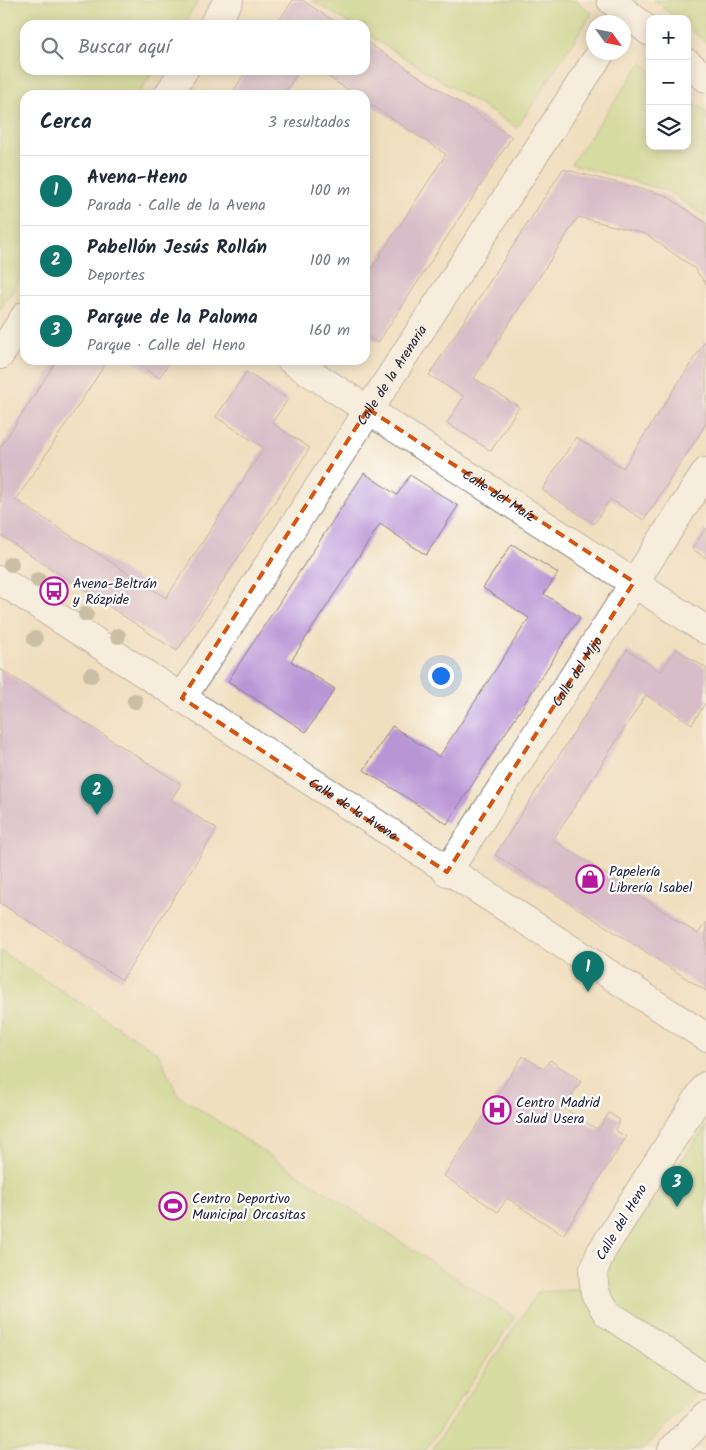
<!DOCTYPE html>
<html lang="es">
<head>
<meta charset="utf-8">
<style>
	body { margin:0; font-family:Kalam,sans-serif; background:#f2f2f3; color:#1f2937 }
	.controls { position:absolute; right:15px; top:15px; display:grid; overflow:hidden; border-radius:10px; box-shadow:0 2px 12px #0003 }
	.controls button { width:45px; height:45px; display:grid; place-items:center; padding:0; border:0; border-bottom:1px solid #e0e1e3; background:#fff; color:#1f2937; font:25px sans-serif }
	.compass { position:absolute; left:586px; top:15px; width:45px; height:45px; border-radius:50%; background:#fff; box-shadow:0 2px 12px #0003; rotate:123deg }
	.you { position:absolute; left:440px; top:675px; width:18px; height:18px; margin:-12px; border:4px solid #fff; border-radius:50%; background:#1a73e8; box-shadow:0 0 0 8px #1a73e833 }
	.badge { display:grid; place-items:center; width:32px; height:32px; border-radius:50%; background:#0f766e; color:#fff; font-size:16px; font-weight:700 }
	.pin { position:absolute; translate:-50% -41px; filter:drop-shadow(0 1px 2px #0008) }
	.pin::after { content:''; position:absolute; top:26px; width:18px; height:15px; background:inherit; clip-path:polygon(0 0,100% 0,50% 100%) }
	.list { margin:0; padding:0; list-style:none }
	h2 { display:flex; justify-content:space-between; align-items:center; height:65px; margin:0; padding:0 20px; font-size:21px }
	h2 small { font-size:16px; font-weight:400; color:#747a83 }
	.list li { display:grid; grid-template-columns:32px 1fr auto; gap:15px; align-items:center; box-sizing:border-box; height:70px; padding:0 20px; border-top:1px solid #e0e1e3 }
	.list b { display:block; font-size:19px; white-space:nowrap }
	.list p { margin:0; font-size:16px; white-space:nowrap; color:#747a83 }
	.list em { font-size:16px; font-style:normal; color:#747a83 }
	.icon { flex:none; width:28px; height:28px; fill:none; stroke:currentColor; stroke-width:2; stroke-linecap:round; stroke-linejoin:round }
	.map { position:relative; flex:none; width:706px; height:1450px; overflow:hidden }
	.search { position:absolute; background:#fff; box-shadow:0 2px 12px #0003; left:20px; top:20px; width:350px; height:55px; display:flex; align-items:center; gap:12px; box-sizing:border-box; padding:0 18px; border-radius:15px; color:#747a83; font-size:19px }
	.panel { position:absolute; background:#fff; box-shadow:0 2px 12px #0003; left:20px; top:90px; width:350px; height:275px; border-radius:15px }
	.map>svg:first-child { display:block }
</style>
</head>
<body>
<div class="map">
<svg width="706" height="1450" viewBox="0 0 706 1450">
	<rect width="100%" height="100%" fill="#fff"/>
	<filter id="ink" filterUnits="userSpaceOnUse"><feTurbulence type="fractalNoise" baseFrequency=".02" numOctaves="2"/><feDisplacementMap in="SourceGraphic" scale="10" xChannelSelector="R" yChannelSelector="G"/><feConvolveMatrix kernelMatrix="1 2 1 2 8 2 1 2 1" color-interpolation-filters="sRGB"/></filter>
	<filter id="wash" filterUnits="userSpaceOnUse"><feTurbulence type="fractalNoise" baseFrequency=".0096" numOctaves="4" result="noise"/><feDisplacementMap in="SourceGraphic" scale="20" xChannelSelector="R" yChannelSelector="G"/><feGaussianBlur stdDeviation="1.12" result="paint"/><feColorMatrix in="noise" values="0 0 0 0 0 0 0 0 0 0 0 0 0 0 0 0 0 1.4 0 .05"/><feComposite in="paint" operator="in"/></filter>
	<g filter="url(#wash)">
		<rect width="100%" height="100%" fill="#f0dfbf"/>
		<path fill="#b7d77e" stroke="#6c7c5c" d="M0,0H199L183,25H25V70H154L138,95H25V271L0,310Z
			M312,0H575L592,13L517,128L365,33V25H352Z
			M654,0H706V42L687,27V19H677Z
			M641,63L650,69V146H687V97L706,111V217L668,191L571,164Z
			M0,951L158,1053L178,1095L515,1317L426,1450H0Z
			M706,1126V1384L643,1450H432L538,1292L591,1289Z"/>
		<g id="blocks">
			<path fill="#ba95d5" d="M293,0H302L340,25H276Z
				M365,41L512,137L378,343L365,335V279L446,154L365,101V95H356L318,70H365Z
				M247,70H300L283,95H231Z
				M563,169L665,195L706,223V284L694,268L646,234L578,217L474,378L519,407L491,451L447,423L464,397L429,375Z
				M706,340V424L644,520L610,499L594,524L542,490L576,437L623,468Z
				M57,360H108L16,500L166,598L264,448L216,417L246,372L288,399L272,423L310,448L177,651L0,535V448Z
				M131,360H171L159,378Z
				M364,473L397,495L410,475L458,506L426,555L380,524L291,661L335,689L306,732L228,681Z
				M706,528V558L692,549Z
				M512,544L558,573L544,594L580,617L447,824L364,770L392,726L439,757L529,618L483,588Z
				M676,649L706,668V702L692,724L646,695L553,840L698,934L706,922V991L495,855L627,650L661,672Z
				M0,669L181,784L171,800L217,829L122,980L0,903Z
				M523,1056L544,1069L550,1060L581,1081L564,1108L598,1130L609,1113L620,1120L615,1130L626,1137L563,1235L507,1198L498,1212L444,1176Z"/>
		</g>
	</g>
	<g filter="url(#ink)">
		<use href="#blocks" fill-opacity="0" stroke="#89807d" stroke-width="1"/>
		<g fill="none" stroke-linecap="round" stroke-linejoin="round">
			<g stroke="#89807d" stroke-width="30">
				<g id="minor">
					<path d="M611,0L650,32"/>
					<path d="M213,25L229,0"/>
					<path d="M687,63L706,78"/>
					<path d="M168,95L184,70"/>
					<path d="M0,355L25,316"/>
					<path id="s1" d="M291,360L706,630"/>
					<path id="s2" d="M0,580L706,1037"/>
					<path id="s3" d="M182,698L601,52"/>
					<path id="s4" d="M447,872L706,472"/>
					<path d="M706,1086L601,1252L593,1272L595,1293L607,1313L706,1379"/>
					<path d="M672,1450L706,1415"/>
				</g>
			</g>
			<use href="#minor" stroke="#fff" stroke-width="28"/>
		</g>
		<g fill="#9b9a83">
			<circle cx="11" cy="564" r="8"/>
			<circle cx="38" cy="580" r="8"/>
			<circle cx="86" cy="614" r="8"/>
			<circle cx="118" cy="636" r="8"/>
			<circle cx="35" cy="639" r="8"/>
			<circle cx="91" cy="675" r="8"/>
			<circle cx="135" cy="701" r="8"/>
		</g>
	</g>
	<path d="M0 0H706V1450H0ZM368,409L634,582L447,872L182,698Z" fill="#f0dfbf" fill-opacity=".55" fill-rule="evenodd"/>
	<path fill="none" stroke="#d45411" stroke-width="4" stroke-dasharray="10 6" stroke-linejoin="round" d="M368,409L634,582L447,872L182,698Z"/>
	<defs>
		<g id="bus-ring" transform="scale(1.4375)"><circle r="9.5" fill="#fff" stroke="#b5179e" stroke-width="1.5"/><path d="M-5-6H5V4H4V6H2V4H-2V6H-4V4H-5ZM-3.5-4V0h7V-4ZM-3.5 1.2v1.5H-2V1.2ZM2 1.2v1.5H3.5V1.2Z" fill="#b5179e"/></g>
		<g id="shop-ring" transform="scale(1.4375)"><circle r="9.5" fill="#fff" stroke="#b5179e" stroke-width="1.5"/><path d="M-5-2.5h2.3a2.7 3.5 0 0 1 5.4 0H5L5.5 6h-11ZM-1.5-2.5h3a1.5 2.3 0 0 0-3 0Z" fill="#b5179e"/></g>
		<g id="hospital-ring" transform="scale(1.4375)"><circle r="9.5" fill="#fff" stroke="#b5179e" stroke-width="1.5"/><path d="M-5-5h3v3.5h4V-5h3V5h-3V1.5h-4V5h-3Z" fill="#b5179e"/></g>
		<g id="stadium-ring" transform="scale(1.4375)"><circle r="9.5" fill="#fff" stroke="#b5179e" stroke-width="1.5"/><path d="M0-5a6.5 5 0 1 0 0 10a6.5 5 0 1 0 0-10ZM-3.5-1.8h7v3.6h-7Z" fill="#b5179e"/></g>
	</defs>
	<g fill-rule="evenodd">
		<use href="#bus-ring" x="54" y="591"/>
		<use href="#shop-ring" x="590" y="879"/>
		<use href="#hospital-ring" x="497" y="1110"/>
		<use href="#stadium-ring" x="173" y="1206"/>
	</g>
	<g text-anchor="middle" stroke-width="4.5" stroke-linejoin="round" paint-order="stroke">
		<g font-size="14" fill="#22223b" stroke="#fff">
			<text dy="5" stroke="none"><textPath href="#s3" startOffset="385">Calle de la Arenaria</textPath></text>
			<text dy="5" stroke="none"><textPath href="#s1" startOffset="248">Calle del Maíz</textPath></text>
			<text dy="5" stroke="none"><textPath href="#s4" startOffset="239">Calle del Mijo</textPath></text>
			<text dy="5" stroke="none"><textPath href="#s2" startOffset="421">Calle de la Avena</textPath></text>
			<text transform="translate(621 1222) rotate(-59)" y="5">Calle del Heno</text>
		</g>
		<g font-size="14" fill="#22223b" stroke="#fff" text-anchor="start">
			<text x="73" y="588">Avena-Beltrán<tspan x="73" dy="16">y Rózpide</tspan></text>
			<text x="609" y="876">Papelería<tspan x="609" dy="16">Librería Isabel</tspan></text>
			<text x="516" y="1107">Centro Madrid<tspan x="516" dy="16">Salud Usera</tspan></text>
			<text x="192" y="1203">Centro Deportivo<tspan x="192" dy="16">Municipal Orcasitas</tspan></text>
		</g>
	</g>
</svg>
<div class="controls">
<button>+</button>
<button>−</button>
<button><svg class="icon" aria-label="layers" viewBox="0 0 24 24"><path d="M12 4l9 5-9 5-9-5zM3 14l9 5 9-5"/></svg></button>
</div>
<svg class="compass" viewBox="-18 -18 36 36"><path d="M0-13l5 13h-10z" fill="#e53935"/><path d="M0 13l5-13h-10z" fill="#747a83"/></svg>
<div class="you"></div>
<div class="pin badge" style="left:588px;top:992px">1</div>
<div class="pin badge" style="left:97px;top:815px">2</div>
<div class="pin badge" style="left:677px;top:1207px">3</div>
<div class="search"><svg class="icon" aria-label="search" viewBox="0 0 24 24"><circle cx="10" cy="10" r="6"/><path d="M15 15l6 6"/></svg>Buscar aquí</div>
<section class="panel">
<h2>Cerca<small>3 resultados</small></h2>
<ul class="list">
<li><span class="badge">1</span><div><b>Avena-Heno</b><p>Parada · Calle de la Avena</p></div><em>100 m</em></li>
<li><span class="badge">2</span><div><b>Pabellón Jesús Rollán</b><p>Deportes</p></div><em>100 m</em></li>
<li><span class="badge">3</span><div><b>Parque de la Paloma</b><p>Parque · Calle del Heno</p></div><em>160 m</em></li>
</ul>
</section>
</div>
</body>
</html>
